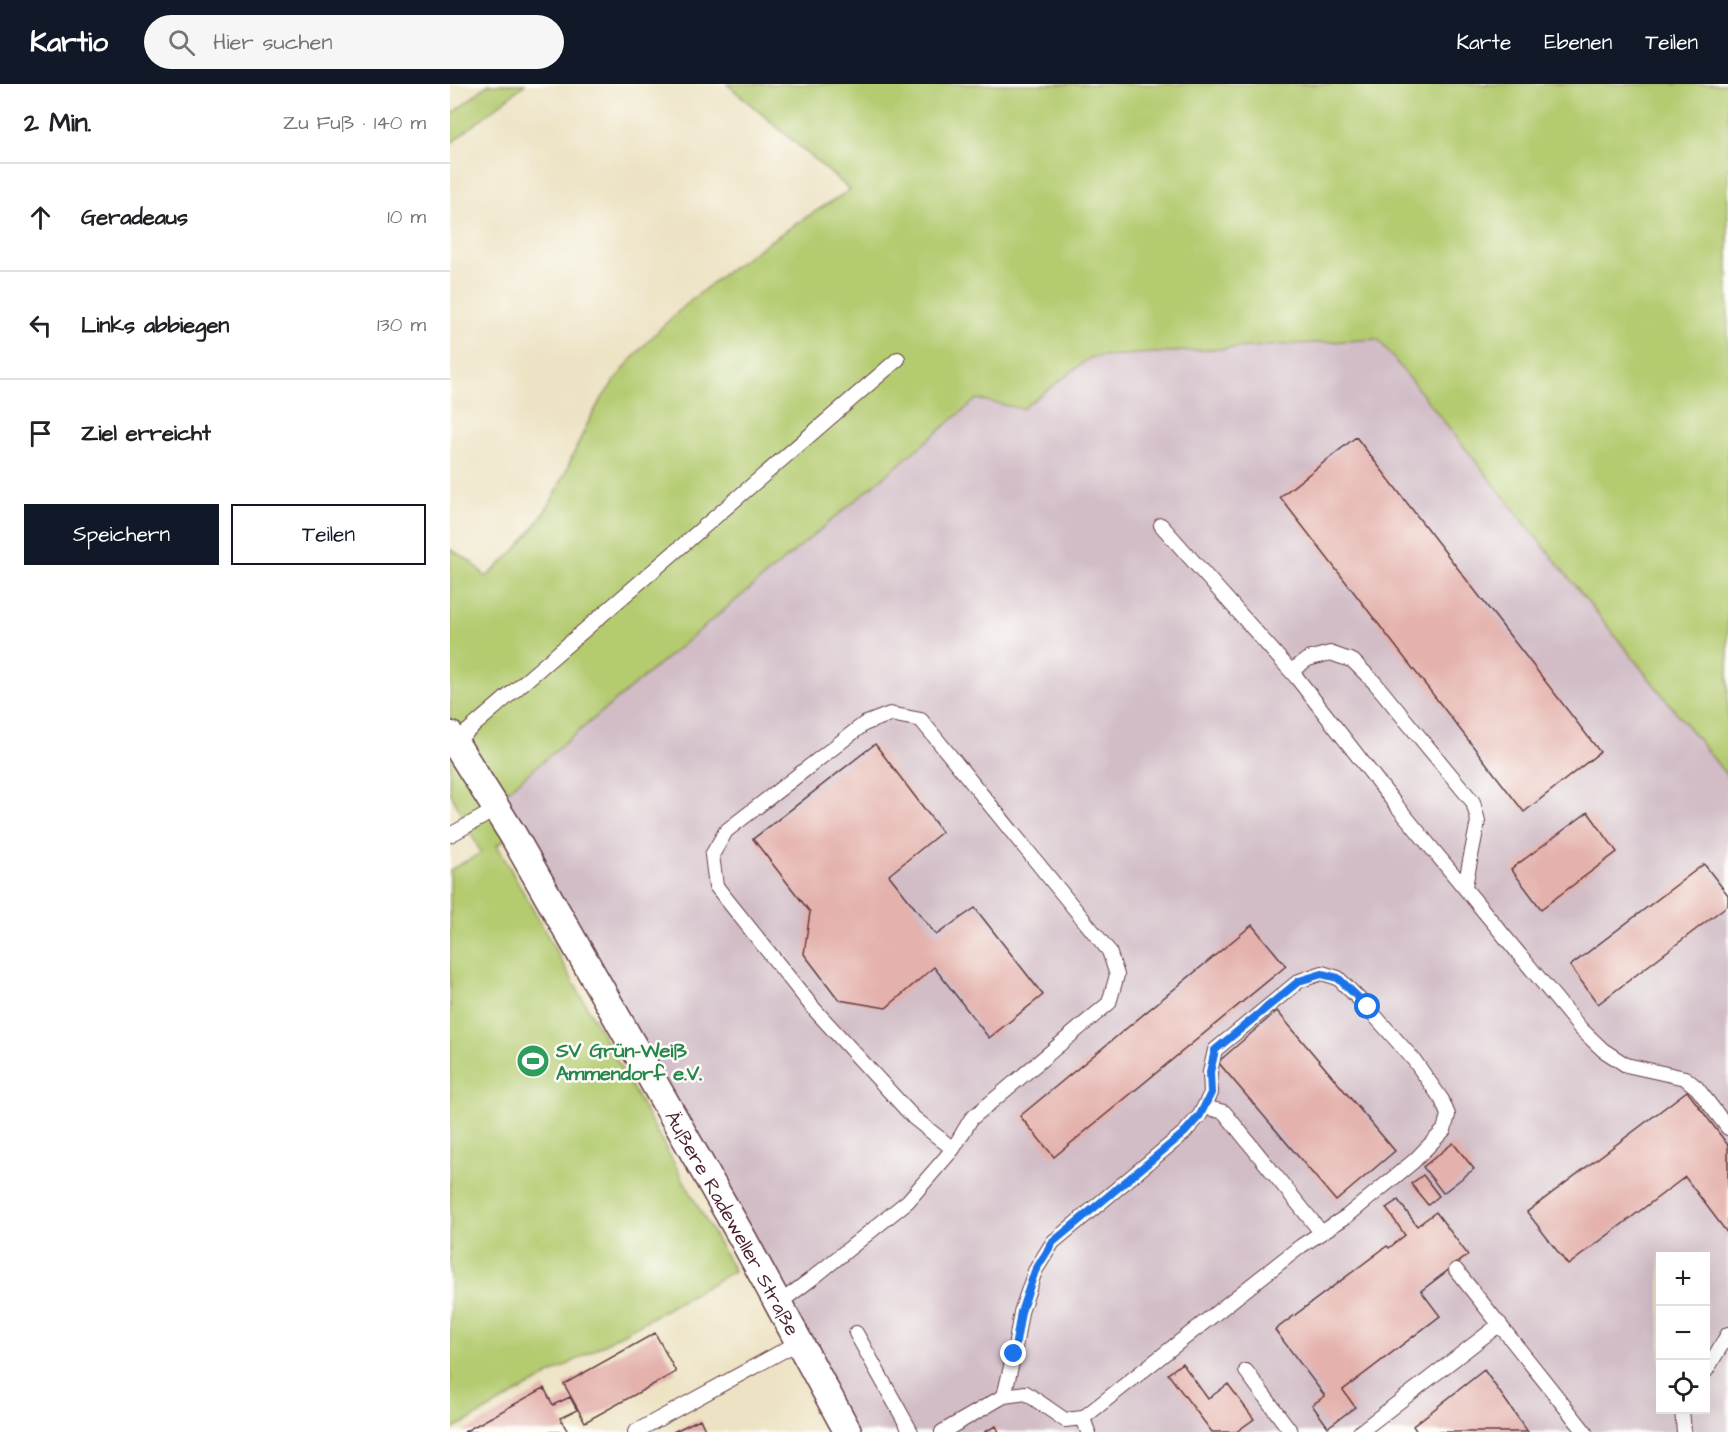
<!DOCTYPE html>
<html lang="de">
<head>
<meta charset="utf-8">
<style>
	body { margin:0; font-family:"Architects Daughter",sans-serif; background:#f6f6f6; color:#202124 }
	.controls { position:absolute; right:18px; bottom:18px; display:grid; overflow:hidden; border-radius:0px; box-shadow:0 6px 24px #0002 }
	.controls button { width:54px; height:54px; display:grid; place-items:center; padding:0; border:0; border-bottom:2px solid #e0e0e0; background:#fff; color:#202124; font:30px sans-serif }
	.stop { position:absolute; width:18px; height:18px; margin:-14px; border:4px solid #1a73e8; border-radius:50%; background:#fff }
	.stop.end { background:#1a73e8; border-color:#fff; box-shadow:0 2px 6px #0008 }
	.list { margin:0; padding:0; list-style:none }
	h2 { display:flex; justify-content:space-between; align-items:center; height:78px; margin:0; padding:0 24px; font-size:26px }
	h2 small { font-size:20px; font-weight:400; color:#757577 }
	.list li { display:grid; grid-template-columns:39px 1fr auto; gap:18px; align-items:center; box-sizing:border-box; height:108px; padding:0 24px; border-top:2px solid #e0e0e0 }
	.list b { display:block; font-size:22px; white-space:nowrap }
	.list em { font-size:20px; font-style:normal; color:#757577 }
	.actions { display:flex; gap:12px; padding:18px 24px }
	.actions a { flex:1; padding:14px 0; border:2px solid #111827; border-radius:0px; text-align:center; font-size:21px; color:#111827 }
	.actions .main { background:#111827; color:#fff }
	.icon { flex:none; width:33px; height:33px; fill:none; stroke:currentColor; stroke-width:2; stroke-linecap:round; stroke-linejoin:round }
	.map { position:relative; flex:none; width:1278px; height:1348px; overflow:hidden }
	header { display:flex; align-items:center; gap:36px; box-sizing:border-box; height:84px; padding:0 30px; background:#111827; color:#fff }
	header strong { font-size:28px }
	nav { display:flex; gap:33px; margin-inline-start:auto; font-size:21px }
	.search { width:420px; height:54px; background:#f6f6f6; display:flex; align-items:center; gap:15px; box-sizing:border-box; padding:0 21px; border-radius:33px; color:#757577; font-size:22px }
	main { display:flex }
	aside { flex:1; background:#fff }
	.map>svg:first-child { display:block }
</style>
</head>
<body>
<header>
<strong>Kartio</strong>
<div class="search"><svg class="icon" aria-label="search" viewBox="0 0 24 24"><circle cx="10" cy="10" r="6"/><path d="M15 15l6 6"/></svg>Hier suchen</div>
<nav><a>Karte</a><a>Ebenen</a><a>Teilen</a></nav>
</header>
<main>
<aside>
<h2>2 Min.<small>Zu Fuß · 140 m</small></h2>
<ul class="list">
<li><svg class="icon" aria-label="ahead" viewBox="0 0 24 24"><path d="M12 20V5M6 11l6-6 6 6"/></svg><div><b>Geradeaus</b></div><em>10 m</em></li>
<li><svg class="icon" aria-label="left" viewBox="0 0 24 24"><path d="M17 20v-9H6M10 6l-5 5 5 5"/></svg><div><b>Links abbiegen</b></div><em>130 m</em></li>
<li><svg class="icon" aria-label="arrive" viewBox="0 0 24 24"><path d="M6 21V4h12l-3 4 3 4H6"/></svg><div><b>Ziel erreicht</b></div></li>
</ul>
<div class="actions"><a class="main">Speichern</a><a>Teilen</a></div>
</aside>
<div class="map">
<svg width="1278" height="1348" viewBox="0 0 1278 1348">
	<rect width="100%" height="100%" fill="#fdfcf7"/>
	<filter id="ink" filterUnits="userSpaceOnUse"><feTurbulence type="fractalNoise" baseFrequency=".0167" numOctaves="2"/><feDisplacementMap in="SourceGraphic" scale="12" xChannelSelector="R" yChannelSelector="G"/><feConvolveMatrix kernelMatrix="1 2 1 2 8 2 1 2 1" color-interpolation-filters="sRGB"/></filter>
	<filter id="wash" filterUnits="userSpaceOnUse"><feTurbulence type="fractalNoise" baseFrequency=".008" numOctaves="4" result="noise"/><feDisplacementMap in="SourceGraphic" scale="24" xChannelSelector="R" yChannelSelector="G"/><feGaussianBlur stdDeviation="1.35" result="paint"/><feColorMatrix in="noise" values="0 0 0 0 0 0 0 0 0 0 0 0 0 0 0 0 0 1.4 0 .05"/><feComposite in="paint" operator="in"/></filter>
	<g filter="url(#wash)">
		<rect width="100%" height="100%" fill="#ede3c4"/>
		<path fill="#d2bdc7" fill-rule="evenodd" d="M928,255L1278,693V1348H398L44,718L527,314L573,325L641,273ZM1210,1172H1256V1326H1210Z"/>
		<path fill="#b4cb70" stroke="#7f754e" stroke-width="1.5" d="M39,0H75L0,60V31Z
			M277,0H1278V693L928,255L641,273L572,325L527,315L44,718L63,751L47,761L284,1187L0,1347V786L31,769L0,708V465L22,478L36,493C60,473 83,448 99,421C118,388 129,351 149,319C209,226 307,163 400,106Z"/>
		<g id="blocks">
			<path fill="#e4b1ac" d="M906,353L1150,668L1074,728L830,413Z
				M425,660L492,748L439,791L486,851L525,824L593,911L539,954L484,883L436,924L389,916L354,870L360,828L303,755Z
				M1138,728L1167,768L1091,825L1061,785Z
				M1254,780L1278,811V821L1148,920L1120,882Z
				M802,841L836,882L604,1073L570,1032Z
				M827,927L945,1067L886,1117L768,978Z
				M1237,1007L1278,1061V1150L1235,1093L1118,1181L1077,1128Z
				M1003,1059L1024,1085L993,1109L973,1083Z
				M973,1091L989,1112L978,1121L961,1100Z
				M948,1116L967,1142L986,1128L1018,1171L971,1207L990,1232L893,1306L905,1323L878,1343L862,1321L875,1312L825,1246L937,1162L939,1164L955,1151L936,1124Z
				M205,1249L226,1288L135,1338L114,1300Z
				M732,1279L758,1315L778,1300L804,1335L786,1348H762L718,1290Z
				M1034,1286L1078,1348H967L963,1342Z
				M94,1304L103,1321L120,1313L127,1326L110,1334L118,1348H14Z
				M250,1335L256,1348H223Z
				M546,1342L549,1348H534Z"/>
		</g>
	</g>
	<g filter="url(#ink)">
		<use href="#blocks" fill-opacity="0" stroke="#623c42" stroke-width="1.5"/>
		<g fill="none" stroke-linecap="round" stroke-linejoin="round">
			<g stroke="#623c42" stroke-width="16">
				<path id="lane" d="M711,441L847,594L946,721L1131,945L1153,966L1176,981L1235,994L1247,1004L1278,1044
					M841,587L858,575L880,569L903,577L925,599L1023,718L1028,737L1015,802
					M5,658L448,275
					M0,751L47,725
					M754,1023L774,1028L871,1148
					M1006,1186L1135,1348
					M328,1220L364,1193L458,1117L503,1065L521,1035L659,919L667,891L659,867L471,636L440,630L414,640L276,747L262,771L266,802L364,925L464,1034L503,1065
					M406,1249L461,1348
					M796,1287L841,1348
					M1256,1287L1278,1250
					M1232,1326L1234,1348
					M633,1334L638,1348
					M185,1348L349,1258
					M492,1348L554,1312L576,1309L615,1336L633,1334L851,1162L897,1132L964,1077L994,1046L998,1031L992,1016L964,976L917,923L888,894L872,889L849,897L765,966L760,988L761,1009L750,1031L734,1049L603,1158L585,1187L571,1228L564,1270L554,1312
					M910,1348L1050,1240"/>
			</g>
			<g stroke="#623c42" stroke-width="30">
				<g id="street">
					<path id="s1" d="M0,651L63,751L293,1155L398,1348"/>
				</g>
			</g>
			<use href="#lane" stroke="#fff" stroke-width="14"/>
			<use href="#street" stroke="#fff" stroke-width="27"/>
		</g>
	</g>
	<g fill="none" stroke-linecap="round" stroke-linejoin="round" filter="url(#ink)">
		<path stroke="#1a73e8" stroke-width="8" d="M564,1270L571,1228L585,1187L603,1158L734,1049L750,1031L761,1009L760,988L765,966L849,897L872,890L888,894L918,923"/>
	</g>
	<defs>
		<g id="stadium-disc" transform="scale(1.725)"><circle r="9.5" fill="#2e9e5b" stroke="#fdfcf7"/><path d="M0-5a6.5 5 0 1 0 0 10a6.5 5 0 1 0 0-10ZM-3.5-1.8h7v3.6h-7Z" fill="#fff"/></g>
	</defs>
	<g fill-rule="evenodd">
		<use href="#stadium-disc" x="83" y="977"/>
	</g>
	<g text-anchor="middle" stroke-width="5" stroke-linejoin="round" paint-order="stroke">
		<g font-size="20" font-weight="bold" fill="#27864d" stroke="#fdfcf7" text-anchor="start">
			<text x="106" y="973">SV Grün-Weiß<tspan x="106" dy="23">Ammendorf e.V.</tspan></text>
		</g>
		<g font-size="20" fill="#4a1f2b" stroke="#fdfcf7">
			<text dy="7" stroke="none"><textPath href="#s1" startOffset="564">Äußere Radeweller Straße</textPath></text>
		</g>
	</g>
</svg>
<div class="controls">
<button>+</button>
<button>−</button>
<button><svg class="icon" aria-label="locate" viewBox="0 0 24 24"><circle cx="12" cy="12" r="6"/><path d="M12 2v4M12 18v4M2 12h4M18 12h4"/></svg></button>
</div>
<div class="stop" style="left:918px;top:923px"></div>
<div class="stop end" style="left:564px;top:1270px"></div>
</div>
</main>
</body>
</html>
